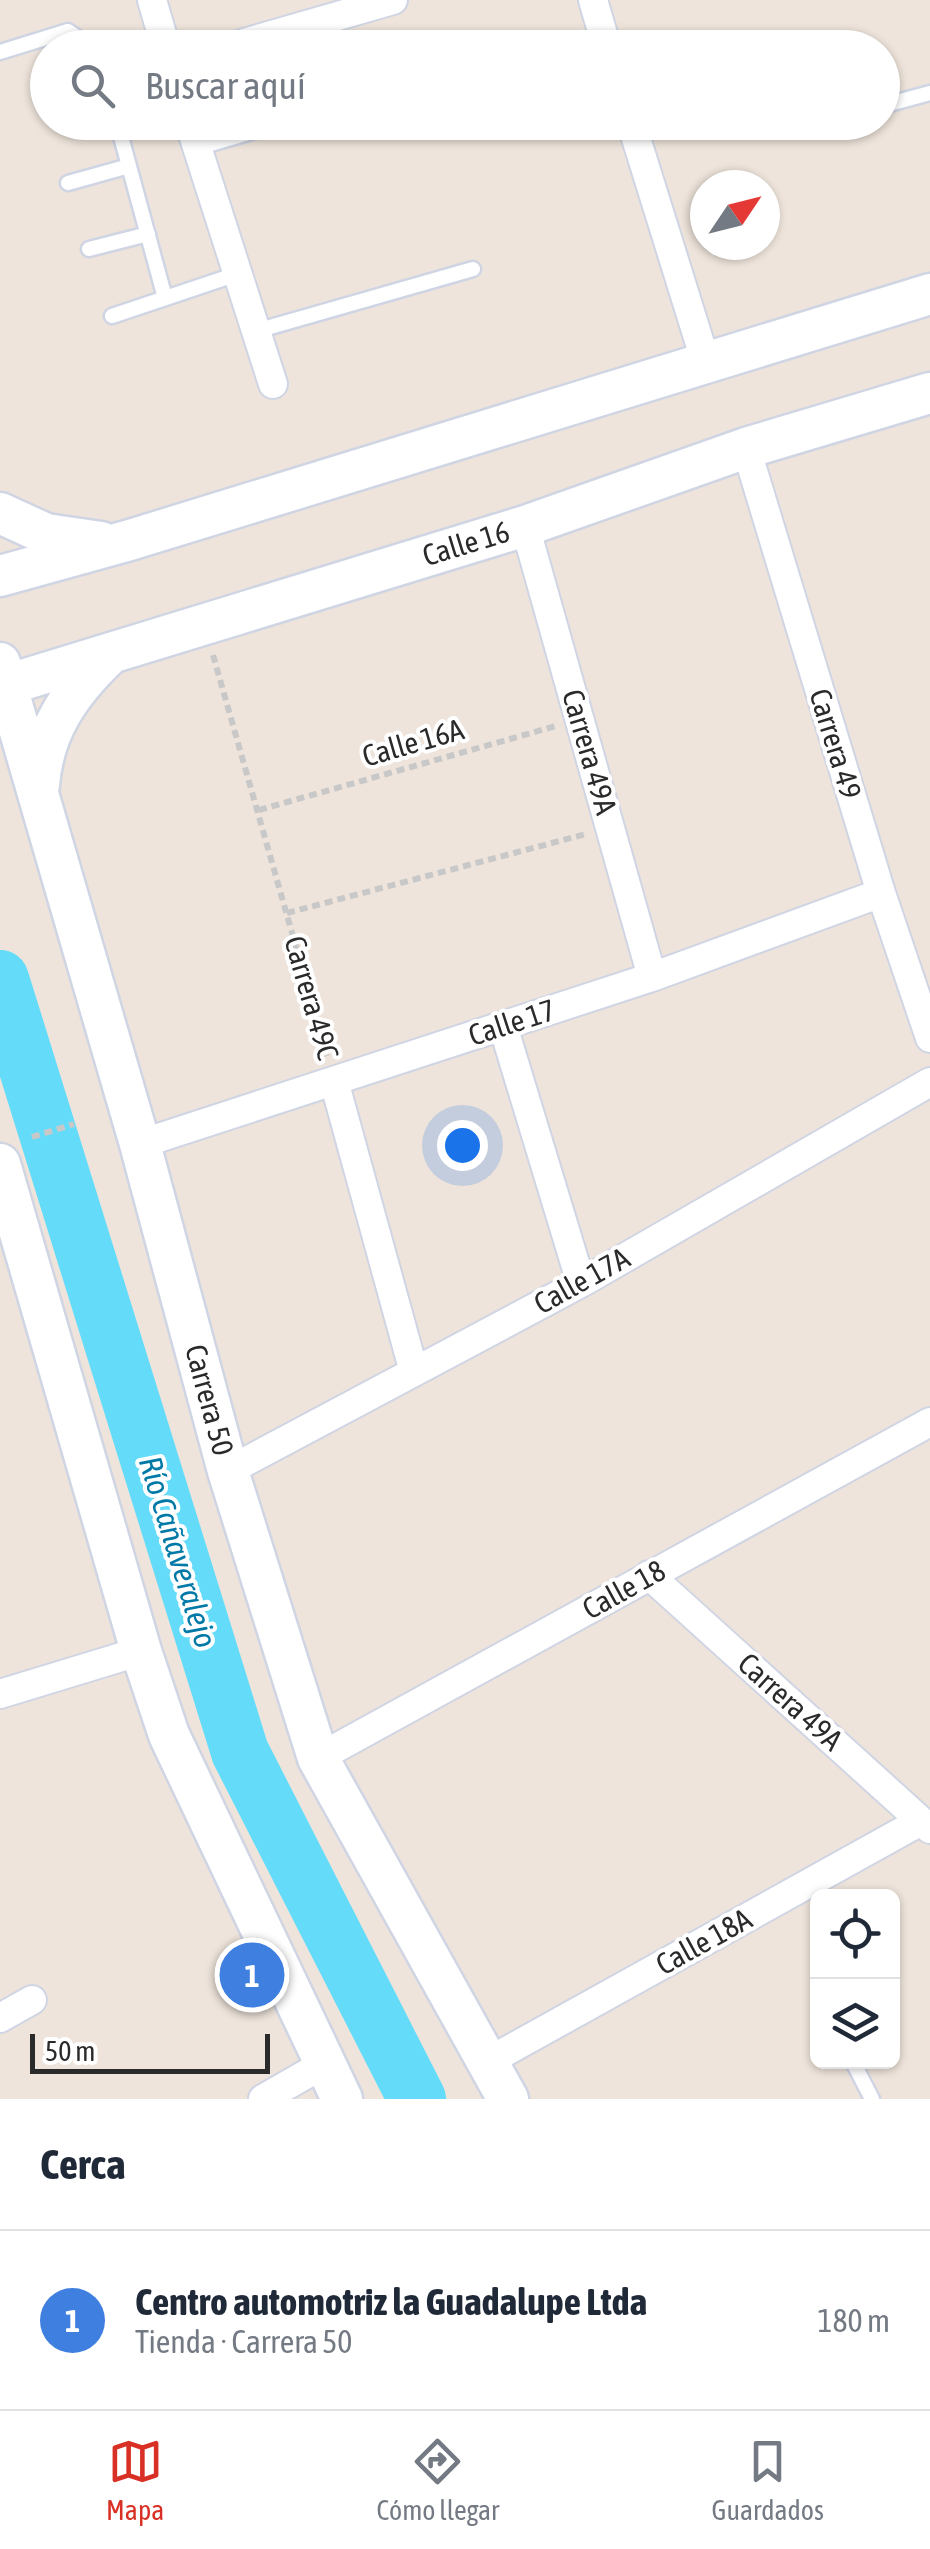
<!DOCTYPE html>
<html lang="es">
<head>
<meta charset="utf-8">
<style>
	body { margin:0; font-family:"Asap Condensed",sans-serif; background:#f2f2f3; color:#1f2937 }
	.controls { position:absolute; right:30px; bottom:30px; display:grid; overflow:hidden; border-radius:15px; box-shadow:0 2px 8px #0004 }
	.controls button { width:90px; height:90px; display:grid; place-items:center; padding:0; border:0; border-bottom:2px solid #e0e1e3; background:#fff; color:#1f2937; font:50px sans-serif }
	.compass { position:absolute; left:690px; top:170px; width:90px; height:90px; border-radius:50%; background:#fff; box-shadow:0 2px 8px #0004; rotate:55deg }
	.scale { position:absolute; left:30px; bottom:25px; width:240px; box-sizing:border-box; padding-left:10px; border:5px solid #2a2a2a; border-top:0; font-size:28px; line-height:35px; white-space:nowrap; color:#2a2a2a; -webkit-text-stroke:8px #fff; paint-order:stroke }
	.you { position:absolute; left:462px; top:1145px; width:35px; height:35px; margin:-25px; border:8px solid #fff; border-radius:50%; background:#1a73e8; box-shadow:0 0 0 15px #1a73e833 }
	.badge { display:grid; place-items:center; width:65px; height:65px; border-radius:50%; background:#d93025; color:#fff; font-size:32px; font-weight:700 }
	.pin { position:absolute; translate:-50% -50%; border:5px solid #fff; box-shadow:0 2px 10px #0006 }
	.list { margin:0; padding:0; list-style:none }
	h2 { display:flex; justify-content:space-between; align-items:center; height:130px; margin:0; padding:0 40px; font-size:42px }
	h2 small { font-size:32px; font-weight:400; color:#747a83 }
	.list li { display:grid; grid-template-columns:65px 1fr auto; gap:30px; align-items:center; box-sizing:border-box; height:180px; padding:0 40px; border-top:2px solid #e0e1e3 }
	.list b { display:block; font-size:38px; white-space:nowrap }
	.list p { margin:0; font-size:32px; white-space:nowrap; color:#747a83 }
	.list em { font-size:32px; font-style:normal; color:#747a83 }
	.icon { flex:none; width:55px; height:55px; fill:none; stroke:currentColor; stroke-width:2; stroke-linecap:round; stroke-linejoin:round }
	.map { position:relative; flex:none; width:930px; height:2099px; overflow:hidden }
	.search { position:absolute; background:#fff; box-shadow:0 2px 8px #0004; left:30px; right:30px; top:30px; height:110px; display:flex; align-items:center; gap:25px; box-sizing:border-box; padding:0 35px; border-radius:55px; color:#747a83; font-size:38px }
	.sheet { height:310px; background:#fff }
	nav { display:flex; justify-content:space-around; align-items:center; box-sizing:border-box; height:140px; border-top:2px solid #e0e1e3; background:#fff; font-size:28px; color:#747a83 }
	nav a { display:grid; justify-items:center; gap:5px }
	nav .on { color:#d93025 }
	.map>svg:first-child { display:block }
</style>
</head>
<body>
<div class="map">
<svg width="930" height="2099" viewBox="0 0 930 2099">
	<rect width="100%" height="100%" fill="#eee4db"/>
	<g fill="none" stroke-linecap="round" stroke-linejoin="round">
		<path stroke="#64dcf9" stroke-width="58" d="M0,979L240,1752L417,2099"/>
		<g stroke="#d0d5e4" stroke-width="19">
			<path id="lane" d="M0,52L68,31L93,48
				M882,106L930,93
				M117,122L165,298
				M797,129L821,122
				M197,148L286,122
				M68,183L129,166
				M89,249L148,234
				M112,316L237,274
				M256,331L473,269
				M853,2062L872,2099"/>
		</g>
		<g stroke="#d0d5e4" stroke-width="32">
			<path id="street" d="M152,0L166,48
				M593,0L607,48
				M227,48L393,0
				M189,122L273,384
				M631,122L706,363
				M746,448L881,893L930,1038
				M525,526L652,977
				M503,1026L581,1283
				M334,1081L414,1372
				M140,1144L652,977L881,893
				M228,1471L581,1283L930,1082
				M649,1575L930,1829
				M0,1694L141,1651
				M318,1758L930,1422
				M0,2018L32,2000
				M487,2062L921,1821
				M263,2099L324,2064"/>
		</g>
		<g stroke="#d0d5e4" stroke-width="45">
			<path id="secondary" d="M0,513L46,534L101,542
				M0,576L130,540L930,294
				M0,663L140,1144L228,1471L318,1758L508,2099
				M0,687L525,526L746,448L930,393
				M39,785C43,731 70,692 109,655
				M0,1164L141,1651L169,1735L342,2099"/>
		</g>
		<path stroke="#c8c8c8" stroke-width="6" stroke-dasharray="8 5" stroke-linecap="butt" d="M213,655L327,1056
			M259,810L556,726
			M287,913L586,834
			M32,1137L74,1124"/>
		<use href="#lane" stroke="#fff" stroke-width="14"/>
		<use href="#street" stroke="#fff" stroke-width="28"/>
		<use href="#secondary" stroke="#fff" stroke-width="40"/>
	</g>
	<g text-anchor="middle" stroke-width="8" stroke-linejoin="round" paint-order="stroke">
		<g font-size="30" fill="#2a2a2a" stroke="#fff">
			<text transform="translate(466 544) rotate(-17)" y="10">Calle 16</text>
			<text transform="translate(413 743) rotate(-16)" y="10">Calle 16A</text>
			<text transform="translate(835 744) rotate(73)" y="10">Carrera 49</text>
			<text transform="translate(589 752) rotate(74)" y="10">Carrera 49A</text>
			<text transform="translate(311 998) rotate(74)" y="10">Carrera 49C</text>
			<text transform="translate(512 1023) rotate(-18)" y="10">Calle 17</text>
			<text transform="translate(582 1281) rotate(-29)" y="10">Calle 17A</text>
			<text transform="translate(209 1400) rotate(75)" y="10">Carrera 50</text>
			<text transform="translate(624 1590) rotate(-29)" y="10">Calle 18</text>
			<text transform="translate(790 1702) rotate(42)" y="10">Carrera 49A</text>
			<text transform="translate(704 1942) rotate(-29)" y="10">Calle 18A</text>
		</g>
		<g font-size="32" font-style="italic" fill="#0179a7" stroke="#fff">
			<text transform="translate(178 1552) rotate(73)" y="11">Río Cañaveralejo</text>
		</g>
	</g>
</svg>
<div class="controls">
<button><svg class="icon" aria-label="locate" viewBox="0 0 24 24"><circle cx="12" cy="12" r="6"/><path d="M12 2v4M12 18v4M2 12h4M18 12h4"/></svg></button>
<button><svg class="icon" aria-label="layers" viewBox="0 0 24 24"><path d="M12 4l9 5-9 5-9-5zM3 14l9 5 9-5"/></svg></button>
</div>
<svg class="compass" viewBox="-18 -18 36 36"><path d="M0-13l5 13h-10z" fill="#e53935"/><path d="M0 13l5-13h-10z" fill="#747a83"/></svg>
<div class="scale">50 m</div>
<div class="you"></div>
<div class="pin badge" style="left:252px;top:1975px;background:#3f7fe0">1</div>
<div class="search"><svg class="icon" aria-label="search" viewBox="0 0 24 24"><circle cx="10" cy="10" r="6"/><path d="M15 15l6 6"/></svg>Buscar aquí</div>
</div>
<section class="sheet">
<h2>Cerca<small></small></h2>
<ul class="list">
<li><span class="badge" style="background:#3f7fe0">1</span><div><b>Centro automotriz la Guadalupe Ltda</b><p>Tienda · Carrera 50</p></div><em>180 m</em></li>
</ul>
</section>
<nav>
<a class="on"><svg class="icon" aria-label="map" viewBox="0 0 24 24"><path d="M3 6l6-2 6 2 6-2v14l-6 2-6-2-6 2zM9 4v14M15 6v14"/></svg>Mapa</a>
<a><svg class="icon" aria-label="directions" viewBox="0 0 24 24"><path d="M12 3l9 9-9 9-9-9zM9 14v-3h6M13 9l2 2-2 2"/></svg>Cómo llegar</a>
<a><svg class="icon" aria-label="saved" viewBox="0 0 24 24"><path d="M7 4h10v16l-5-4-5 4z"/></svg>Guardados</a>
</nav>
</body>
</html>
